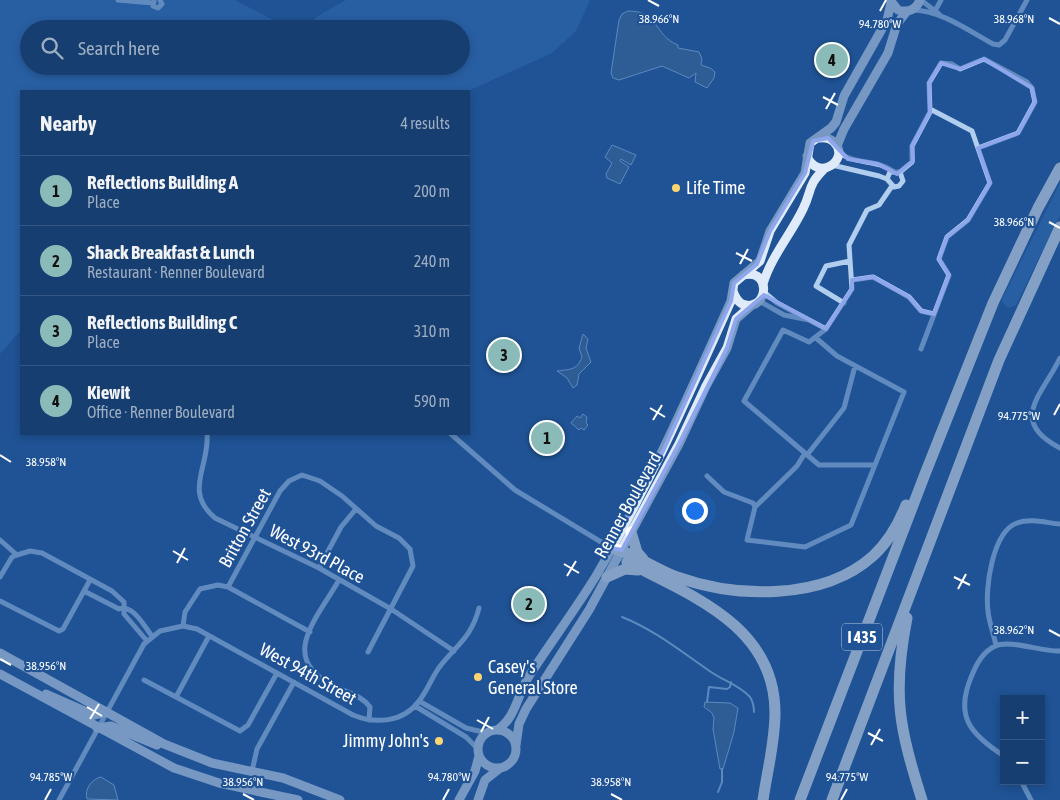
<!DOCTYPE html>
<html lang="en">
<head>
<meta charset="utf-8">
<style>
	body { margin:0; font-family:"Asap Condensed",sans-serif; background:#204575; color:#f1f3f6 }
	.controls { position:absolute; right:15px; bottom:15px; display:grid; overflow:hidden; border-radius:0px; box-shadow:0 2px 8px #0003 }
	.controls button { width:45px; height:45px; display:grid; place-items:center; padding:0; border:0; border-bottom:1px solid #365783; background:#173e70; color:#f1f3f6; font:25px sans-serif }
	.you { position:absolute; left:694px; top:510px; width:18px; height:18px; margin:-12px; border:4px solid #fff; border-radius:50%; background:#1a73e8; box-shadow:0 0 0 8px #1a73e833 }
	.badge { display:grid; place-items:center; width:32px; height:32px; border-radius:50%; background:#8bbbb9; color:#111; font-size:16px; font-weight:700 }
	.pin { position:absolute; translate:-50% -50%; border:2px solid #fff; box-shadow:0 1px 5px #0006 }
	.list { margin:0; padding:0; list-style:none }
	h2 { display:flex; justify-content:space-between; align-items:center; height:65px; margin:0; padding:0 20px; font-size:21px }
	h2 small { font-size:16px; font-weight:400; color:#9eaec3 }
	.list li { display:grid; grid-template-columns:32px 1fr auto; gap:15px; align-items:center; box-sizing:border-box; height:70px; padding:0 20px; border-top:1px solid #365783 }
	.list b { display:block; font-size:19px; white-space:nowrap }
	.list p { margin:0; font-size:16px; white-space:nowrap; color:#9eaec3 }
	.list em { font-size:16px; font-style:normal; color:#9eaec3 }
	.icon { flex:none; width:28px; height:28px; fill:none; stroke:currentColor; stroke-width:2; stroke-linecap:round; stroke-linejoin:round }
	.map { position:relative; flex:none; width:1060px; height:800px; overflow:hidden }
	.search { position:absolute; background:#173e70; box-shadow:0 2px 8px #0003; left:20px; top:20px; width:450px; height:55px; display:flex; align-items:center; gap:12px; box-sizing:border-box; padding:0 18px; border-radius:28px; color:#9eaec3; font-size:19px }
	.panel { position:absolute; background:#173e70; box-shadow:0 2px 8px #0003; left:20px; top:90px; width:450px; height:345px; border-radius:0px }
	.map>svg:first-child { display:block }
</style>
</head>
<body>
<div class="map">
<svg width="1060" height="800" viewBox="0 0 1060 800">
	<rect width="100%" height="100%" fill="#1f5395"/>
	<path fill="#336db3" d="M0,0H235L290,29H29V66H461V29H304L318,16L346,0H590L576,31L552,53L468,91H21V330L0,354Z
		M1060,183V215L1016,305L1009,308L1002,302L1003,297Z"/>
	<path fill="#416696" stroke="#a6c9f0" d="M628,11C660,11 653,35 678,45V48L699,52L702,59L701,65L710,68L715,72L714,78L707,88L695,82L696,73L689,78L662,66L619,80L613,78L611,73L619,20L622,14Z
		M612,145L636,155L631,165L621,159L620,161L629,167L620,184L607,178L606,174L612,163L605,157Z
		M583,334L588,339L586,348L591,362L579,374L577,385L573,388L567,378L557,371C569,369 577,371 582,357L579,348Z
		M583,414L587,417L586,423L588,425L584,430L581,428L579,430L571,423L577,416L580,418Z
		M705,702L730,703L738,708L734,732L723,769H720L713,729L714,718L712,713L704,707Z
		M101,777L114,785L118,800L87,799C84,789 92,779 101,777Z"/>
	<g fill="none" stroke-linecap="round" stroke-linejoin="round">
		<path stroke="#a6c9f0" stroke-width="2" d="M622,617C655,630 683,653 711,672C724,681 739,685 750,697C753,702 754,706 754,712
			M707,702L709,687L727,689L730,687L731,682
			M718,792L722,782V769"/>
		<path stroke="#b2ceef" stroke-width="5" d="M118,0L153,3
			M921,0L939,14
			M154,1L153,6L158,8L162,4L160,0
			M912,10C941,10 969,31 993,44L999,45L1005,40L1027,0
			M935,11L941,0
			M838,152C855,165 876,159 893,171
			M832,165L879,176L887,179L894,187L899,186L903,181L900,172
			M887,179L890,172H900L912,162V146L930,112L929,83L941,63L952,64L960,69L984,59L1027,82L1032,88L1035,102L1018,133L978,148
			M852,280L873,277L909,297L921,311L934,314
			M764,292L777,303L826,329
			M759,301L784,315L809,320
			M844,303L816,286L826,266L850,261
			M921,349L949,275L939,259L947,237L968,220L990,183L972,131L930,109
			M1060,358C1043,394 1007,421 1060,448
			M207,434C210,466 183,491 215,518L319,568L391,609L454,651
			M451,434L515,490L611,548
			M805,453L797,466L755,507L747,540L805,547L851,525L904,392L837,356L816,338
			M807,455L844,408L855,366
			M874,465H819L744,401L783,330L809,342L826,329L852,289L849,245L867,210L879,205L892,186
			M707,476L724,492L753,503L755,507
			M0,540L17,555L30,551L42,553L112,591L124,602V614L147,641
			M319,568L341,527L356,509
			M0,577L12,557L17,555
			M339,580C317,619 277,658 334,686C348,693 361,695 370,707L369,720
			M228,587L310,632
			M84,591L119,609C133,604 144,626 152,636
			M0,601L59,631L63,629L90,580
			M183,626L197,629L353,715C375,724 403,723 419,701C428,690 432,676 441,665C458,644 472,636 479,608
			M996,646C994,634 989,623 988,611C985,589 992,532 1017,523C1030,518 1047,523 1060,524
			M144,680L240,731L248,725L277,673
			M176,697L209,636
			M419,701L466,728L487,733
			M415,706L466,737L477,748
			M1004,756C970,734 954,716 972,675C977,663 983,652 995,646C1010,639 1042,652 1060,651
			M252,771L257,749L294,682
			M1021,781L1031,800
			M59,800L144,644L160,631L183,626L185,612L200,589L218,585L228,587L280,491L289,481L302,475L320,481L342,496L376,526L399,538L410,549L413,566L368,652"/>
		<path stroke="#dfebfb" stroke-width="9" d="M890,0L898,10C908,13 916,10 920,0
			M837,146L844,129L888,53L897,24L907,11
			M807,156C818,183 851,159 834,142C830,138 825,137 819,138
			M763,284C771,257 791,234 803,209C813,189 806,187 825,168
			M733,291C735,297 737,301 742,304C767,314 774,268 743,275
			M0,653L164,744L212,763L283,778L340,800
			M0,674L174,768L219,783L298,800
			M46,694L94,715L107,712
			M97,728L111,726L157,745
			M478 749a19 19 0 1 1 38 0a19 19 0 1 1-38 0Z
			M497,730C516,718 517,695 529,676C551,642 575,610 596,576C648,488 689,394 731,301L734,283L760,261L770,231L805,173L810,143L831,128L836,122L844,96L887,20L891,3
			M516,745L519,724L526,709L589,610L679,444L706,386L727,348L736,319L752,305
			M459,800L475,771L479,756
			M478,800L485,780L499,769"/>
		<path stroke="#fff" stroke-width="11" d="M631,532L637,552L643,559
			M611,548C635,553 654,569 677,577C736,598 823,601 873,556C887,543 899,523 906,505
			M627,562C692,596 775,626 775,713C775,742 767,772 763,800
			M607,577L625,569L638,570
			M907,618C892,694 899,727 922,800
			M800,800L925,474L993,303L1038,208L1060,168
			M832,800L999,360L1060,227"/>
	</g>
	<path d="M0 0H1060V800H0ZM984,59L1032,88L1035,102L1018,133L978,148L990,183L968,220L947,237L939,259L949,275L934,314L921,311L909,297L873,277L852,280V289L826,329L764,295L736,319L727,348L679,444L622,550L611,548L663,451L731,301L734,283L757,264L770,231L805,173L813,141L828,138L848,159L878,164L897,174L913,161L912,146L930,112L929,83L941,63L960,69Z" fill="#1f5395" fill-opacity=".55" fill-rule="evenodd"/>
	<path fill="none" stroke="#8ea6ec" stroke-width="4" stroke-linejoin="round" d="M984,59L1032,88L1035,102L1018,133L978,148L990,183L968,220L947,237L939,259L949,275L934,314L921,311L909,297L873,277L852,280V289L826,329L764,295L736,319L727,348L679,444L622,550L611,548L663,451L731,301L734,283L757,264L770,231L805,173L813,141L828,138L848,159L878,164L897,174L913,161L912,146L930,112L929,83L941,63L960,69Z"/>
	<path fill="none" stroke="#fff" stroke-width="2" d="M648,0L659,6M880,11L886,0M1049,18L1060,24M823,97L838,105M826,109L835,93M1049,222L1060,228M736,253L752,261M740,264L748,249M650,408L665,417M1054,415L1060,404M653,420L662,405M0,455L11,462M173,551L188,560M177,563L185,548M564,564L579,573M567,576L576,561M954,577L970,585M958,589L966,574M1049,630L1060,636M0,659L11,665M87,707L102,716M90,719L99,704M477,720L493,729M481,732L489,717M868,733L883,741M871,745L880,729M243,794L254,800M611,794L622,800M45,800L51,789M443,800L449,789M841,800L847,789"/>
	<g fill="#fdd472" stroke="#1f5395" stroke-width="2">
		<circle cx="676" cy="188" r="5"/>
		<circle cx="478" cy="677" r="5"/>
		<circle cx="439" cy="741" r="5"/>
	</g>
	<g text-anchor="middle" stroke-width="4.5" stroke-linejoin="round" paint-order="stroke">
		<rect fill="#1f5395" stroke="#bccbdf" stroke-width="1" x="842" y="623.5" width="40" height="27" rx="4"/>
		<g font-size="16" font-weight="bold" fill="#fff">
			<text x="862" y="643">I 435</text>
		</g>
		<g font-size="18" fill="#fff" stroke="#1f5395" text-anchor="start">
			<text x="686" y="194">Life Time</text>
			<text x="488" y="673">Casey's<tspan x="488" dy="21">General Store</tspan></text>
			<text x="429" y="747" text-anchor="end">Jimmy John's</text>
		</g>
		<g font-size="18" fill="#fff" stroke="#1f5395">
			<text transform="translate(628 505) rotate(-61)" y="6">Renner Boulevard</text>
			<text transform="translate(245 528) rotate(-61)" y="6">Britton Street</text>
			<text transform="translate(317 554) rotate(28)" y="6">West 93rd Place</text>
			<text transform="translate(308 674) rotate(29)" y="6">West 94th Street</text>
		</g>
	</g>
	<g font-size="12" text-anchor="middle" fill="#fff" stroke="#1f5395" stroke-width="4.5" stroke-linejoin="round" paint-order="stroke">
		<text x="1014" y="23">38.968°N</text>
		<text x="659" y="23">38.966°N</text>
		<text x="880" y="28">94.780°W</text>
		<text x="1014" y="226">38.966°N</text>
		<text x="1019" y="420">94.775°W</text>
		<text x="46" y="466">38.958°N</text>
		<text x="1014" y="634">38.962°N</text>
		<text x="46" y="670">38.956°N</text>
		<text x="51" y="781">94.785°W</text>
		<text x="449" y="781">94.780°W</text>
		<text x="847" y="781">94.775°W</text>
		<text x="243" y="786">38.956°N</text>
		<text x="611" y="786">38.958°N</text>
	</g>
</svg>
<div class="controls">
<button>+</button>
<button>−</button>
</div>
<div class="you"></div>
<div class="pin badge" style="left:547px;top:438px">1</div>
<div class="pin badge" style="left:529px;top:604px">2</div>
<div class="pin badge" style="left:504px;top:355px">3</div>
<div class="pin badge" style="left:832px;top:60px">4</div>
<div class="search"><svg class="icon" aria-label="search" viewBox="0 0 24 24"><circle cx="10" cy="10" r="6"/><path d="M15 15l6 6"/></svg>Search here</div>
<section class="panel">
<h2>Nearby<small>4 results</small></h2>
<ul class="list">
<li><span class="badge">1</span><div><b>Reflections Building A</b><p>Place</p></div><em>200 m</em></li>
<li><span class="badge">2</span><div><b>Shack Breakfast &amp; Lunch</b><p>Restaurant · Renner Boulevard</p></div><em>240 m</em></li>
<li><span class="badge">3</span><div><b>Reflections Building C</b><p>Place</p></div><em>310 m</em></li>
<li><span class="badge">4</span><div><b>Kiewit</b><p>Office · Renner Boulevard</p></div><em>590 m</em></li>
</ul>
</section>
</div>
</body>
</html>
